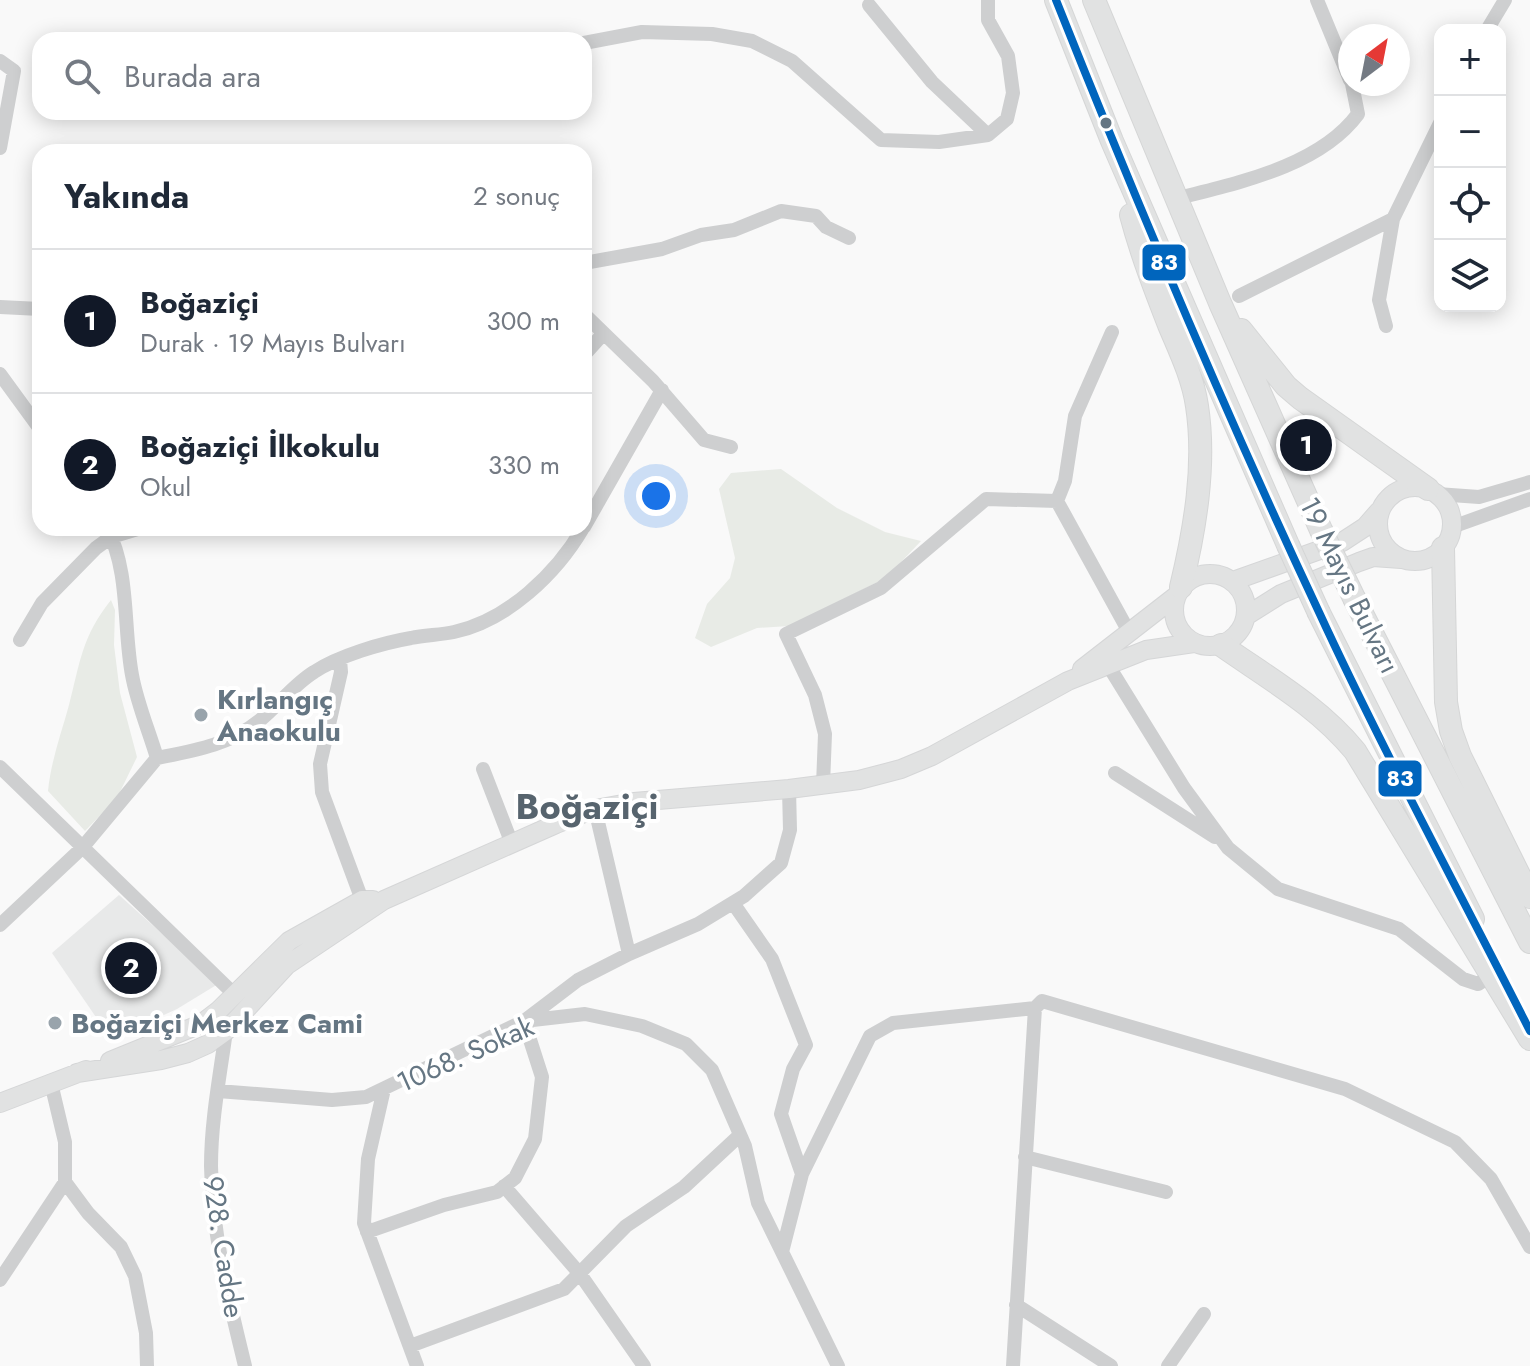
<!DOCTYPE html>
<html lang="tr">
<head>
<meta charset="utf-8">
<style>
	body { margin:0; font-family:Jost,sans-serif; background:#f6f6f7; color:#1f2937 }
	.controls { position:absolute; right:24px; top:24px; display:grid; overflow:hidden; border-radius:16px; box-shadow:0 4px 20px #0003 }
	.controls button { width:72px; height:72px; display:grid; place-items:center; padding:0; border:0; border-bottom:2px solid #e0e1e3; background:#fff; color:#1f2937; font:40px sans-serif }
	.compass { position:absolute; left:1338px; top:24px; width:72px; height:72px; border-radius:50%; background:#fff; box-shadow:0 4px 20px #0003; rotate:32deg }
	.you { position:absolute; left:656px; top:496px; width:28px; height:28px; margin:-20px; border:6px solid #fff; border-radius:50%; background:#1a73e8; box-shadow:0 0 0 12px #1a73e833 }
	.badge { display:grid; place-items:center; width:52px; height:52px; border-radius:50%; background:#111827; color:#fff; font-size:26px; font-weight:700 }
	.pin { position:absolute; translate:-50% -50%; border:4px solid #fff; box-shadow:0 2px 8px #0006 }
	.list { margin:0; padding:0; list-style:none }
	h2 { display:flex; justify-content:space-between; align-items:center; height:104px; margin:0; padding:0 32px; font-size:34px }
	h2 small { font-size:26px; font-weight:400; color:#747a83 }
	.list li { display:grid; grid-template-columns:52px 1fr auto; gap:24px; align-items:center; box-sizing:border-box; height:144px; padding:0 32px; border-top:2px solid #e0e1e3 }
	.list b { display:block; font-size:30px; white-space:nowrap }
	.list p { margin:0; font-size:26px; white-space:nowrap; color:#747a83 }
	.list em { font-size:26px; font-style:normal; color:#747a83 }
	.icon { flex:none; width:44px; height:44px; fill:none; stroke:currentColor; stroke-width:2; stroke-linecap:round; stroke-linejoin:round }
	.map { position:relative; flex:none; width:1530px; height:1366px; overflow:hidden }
	.search { position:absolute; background:#fff; box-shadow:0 4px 20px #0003; left:32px; top:32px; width:560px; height:88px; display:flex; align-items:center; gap:20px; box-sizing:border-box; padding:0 28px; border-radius:24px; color:#747a83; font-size:30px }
	.panel { position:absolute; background:#fff; box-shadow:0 4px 20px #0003; left:32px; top:144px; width:560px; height:392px; border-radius:24px }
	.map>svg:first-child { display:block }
</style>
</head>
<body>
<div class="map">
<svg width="1530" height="1366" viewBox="0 0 1530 1366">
	<rect width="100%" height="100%" fill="#f9f9f9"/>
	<path fill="#e8e9e9" d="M119,895L218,984L177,1009L111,1039L52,953Z"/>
	<path fill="#e8ebe6" d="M781,469L837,508L885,532L921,541L886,578L789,626L757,628L711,647L695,638L707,604L730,578L735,558L719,489L731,473Z
		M111,600L115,610L114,645L120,693L137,757L117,798L85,831L48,791C51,761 61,734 69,705C80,663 82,636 111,600Z"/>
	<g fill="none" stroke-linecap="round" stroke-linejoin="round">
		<g stroke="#d5d6d7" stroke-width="20">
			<path id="major" d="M1378 524a37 37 0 1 1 74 0a37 37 0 1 1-74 0Z
				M1174 610a36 36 0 1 1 72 0a36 36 0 1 1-72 0Z
				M1233,581L1342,542L1365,527L1379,511
				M1246,616L1281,594L1359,562L1373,557L1401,559
				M1082,669L1176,596
				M110,1061L201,1024L218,1011L289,941L362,900H373
				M77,1073L161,1060L188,1053L208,1044L226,1031L287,965L384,900L556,824L595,809L634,802L789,789L859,780L901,769L932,756L1068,681L1146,650L1194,643
				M0,1103L86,1070"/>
		</g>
		<g stroke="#d5d6d6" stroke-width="24">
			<path id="highway" d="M1056,0L1112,141L1288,545
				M1094,0L1220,303L1321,530
				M1131,215C1141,253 1155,289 1169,325C1180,351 1193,378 1197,406C1206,465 1195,529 1181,587
				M1241,330L1286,386L1300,398L1428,489
				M1443,548L1446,702L1451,731L1460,756L1530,897
				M1355,600L1530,942
				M1319,613L1473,919
				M1221,645C1268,678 1318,706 1355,751L1530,1039"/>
		</g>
		<path stroke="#cecfd0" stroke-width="14" d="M1317,0L1350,80
			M869,5L932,82L988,135
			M1487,30L1505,0
			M584,43L642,32L712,34L752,41L792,61L881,140L939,142L988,135L1007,119L1013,93L1008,56L988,20V0
			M0,61L14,71L0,148
			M1175,199C1236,183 1319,167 1358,114L1352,84
			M584,263L662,249L701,235L734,230L781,211L816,216L826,227L849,238
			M1239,296L1393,219
			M0,307L40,309
			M584,314L653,381L704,440L731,447
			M1386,326L1379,300L1393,219L1440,123
			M584,355L603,334
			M0,374L40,429
			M1437,494L1479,497L1530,482
			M1057,501L1129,632
			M584,527L662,390
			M1452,527L1530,499
			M107,528C130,572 123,627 132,675C137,703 149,731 157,758
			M20,640L42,603L96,548L111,537L141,528
			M340,659L341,672L320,764L322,792L362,900
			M1108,665L1184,788L1228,848L1278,889L1399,929L1463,979L1478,984L1492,975
			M157,758C192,751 230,745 259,721C278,706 293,685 314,672C338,656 382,643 411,638C425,635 440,635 454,632C508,620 556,574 583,528
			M0,767L234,994
			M483,769L512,844
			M1115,773L1215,837
			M823,785L825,734L815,695L786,634L881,588L986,499L1057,501L1065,481L1075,416L1112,332
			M595,809L629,954
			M733,903L772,959L806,1045L793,1069L781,1114L802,1174L782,1252
			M0,925L82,848L157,758
			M226,1031C220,1075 211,1121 211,1166C212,1234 229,1300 245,1366
			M384,1089L368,1159L364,1223L417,1366
			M218,1091L332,1100L366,1097L524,1021L585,1014L642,1026L686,1044L712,1070L745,1146L758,1203L838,1366
			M1025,1157L1166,1192
			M802,1174L870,1036L893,1023L1035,1008L1042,1001L1345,1089L1455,1142L1491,1179L1530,1247
			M65,1182L88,1213L121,1247L135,1276L146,1333L147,1366
			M504,1186L580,1274L644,1366
			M367,1232L444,1205L497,1192L515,1178L535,1139L542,1077L524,1021L578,980L629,954L698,924L744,896L781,863L790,830L789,789
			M0,1280L65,1182V1142L51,1083
			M1016,1305L1111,1366
			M410,1346L564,1289L626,1226L684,1187L740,1135
			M1013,1366L1035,1008
			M1168,1366L1204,1314"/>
		<use href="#major" stroke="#e1e2e2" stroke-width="18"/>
		<use href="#highway" stroke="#e1e2e2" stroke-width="22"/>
		<g stroke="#d5d6d6" stroke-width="24" stroke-linecap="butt">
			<path id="highway-bridge" d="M1321,530L1355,600
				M1288,545L1319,613"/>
		</g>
		<use href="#highway-bridge" stroke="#e1e2e2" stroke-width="22"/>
		<g stroke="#fff" stroke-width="14">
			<path id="bus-1" d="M1056,0C1138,206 1224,410 1318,610C1384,753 1459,891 1530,1031"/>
		</g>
		<use href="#bus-1" stroke="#0065bd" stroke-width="8"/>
	</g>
	<circle fill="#657683" stroke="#fff" stroke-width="3" cx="1106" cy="123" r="7"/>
	<g fill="#99a4ac" stroke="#fff" stroke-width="3">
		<circle cx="201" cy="715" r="8"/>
		<circle cx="55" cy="1023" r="8"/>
	</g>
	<g text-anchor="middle" stroke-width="8" stroke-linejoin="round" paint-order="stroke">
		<g font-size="28" fill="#657683" stroke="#fff">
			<text transform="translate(1350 585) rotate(64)" y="10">19 Mayıs Bulvarı</text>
			<text transform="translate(465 1054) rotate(-24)" y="10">1068. Sokak</text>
			<text transform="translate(224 1247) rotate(81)" y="10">928. Cadde</text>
		</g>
		<g font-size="28" font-weight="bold" fill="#657683" stroke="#fff" text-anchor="start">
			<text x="217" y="709">Kırlangıç<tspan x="217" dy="32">Anaokulu</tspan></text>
			<text x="71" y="1033">Boğaziçi Merkez Cami</text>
		</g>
		<g font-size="36" font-weight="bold" fill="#57646e" stroke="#fff">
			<text x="587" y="819">Boğaziçi</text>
		</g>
	</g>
	<g stroke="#fff" stroke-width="3">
		<rect x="1141" y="243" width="46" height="39" rx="8" fill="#0065bd"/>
		<rect x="1377" y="759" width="46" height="39" rx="8" fill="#0065bd"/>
	</g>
	<g font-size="22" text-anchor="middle" font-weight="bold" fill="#fff">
		<text x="1164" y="270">83</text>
		<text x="1400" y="786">83</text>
	</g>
</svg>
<div class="controls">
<button>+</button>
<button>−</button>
<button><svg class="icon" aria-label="locate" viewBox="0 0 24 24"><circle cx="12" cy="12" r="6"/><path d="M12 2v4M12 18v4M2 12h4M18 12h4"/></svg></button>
<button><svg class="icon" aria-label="layers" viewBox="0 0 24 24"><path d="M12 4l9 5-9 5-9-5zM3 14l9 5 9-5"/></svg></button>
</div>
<svg class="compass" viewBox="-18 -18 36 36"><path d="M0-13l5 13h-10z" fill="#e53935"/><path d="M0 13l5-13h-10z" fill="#747a83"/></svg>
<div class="you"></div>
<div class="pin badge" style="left:1306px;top:445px">1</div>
<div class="pin badge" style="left:131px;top:968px">2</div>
<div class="search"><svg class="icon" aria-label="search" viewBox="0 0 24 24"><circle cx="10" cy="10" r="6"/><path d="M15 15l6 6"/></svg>Burada ara</div>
<section class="panel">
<h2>Yakında<small>2 sonuç</small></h2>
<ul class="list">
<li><span class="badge">1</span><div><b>Boğaziçi</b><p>Durak · 19 Mayıs Bulvarı</p></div><em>300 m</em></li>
<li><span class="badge">2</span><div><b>Boğaziçi İlkokulu</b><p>Okul</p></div><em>330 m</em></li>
</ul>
</section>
</div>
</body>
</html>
